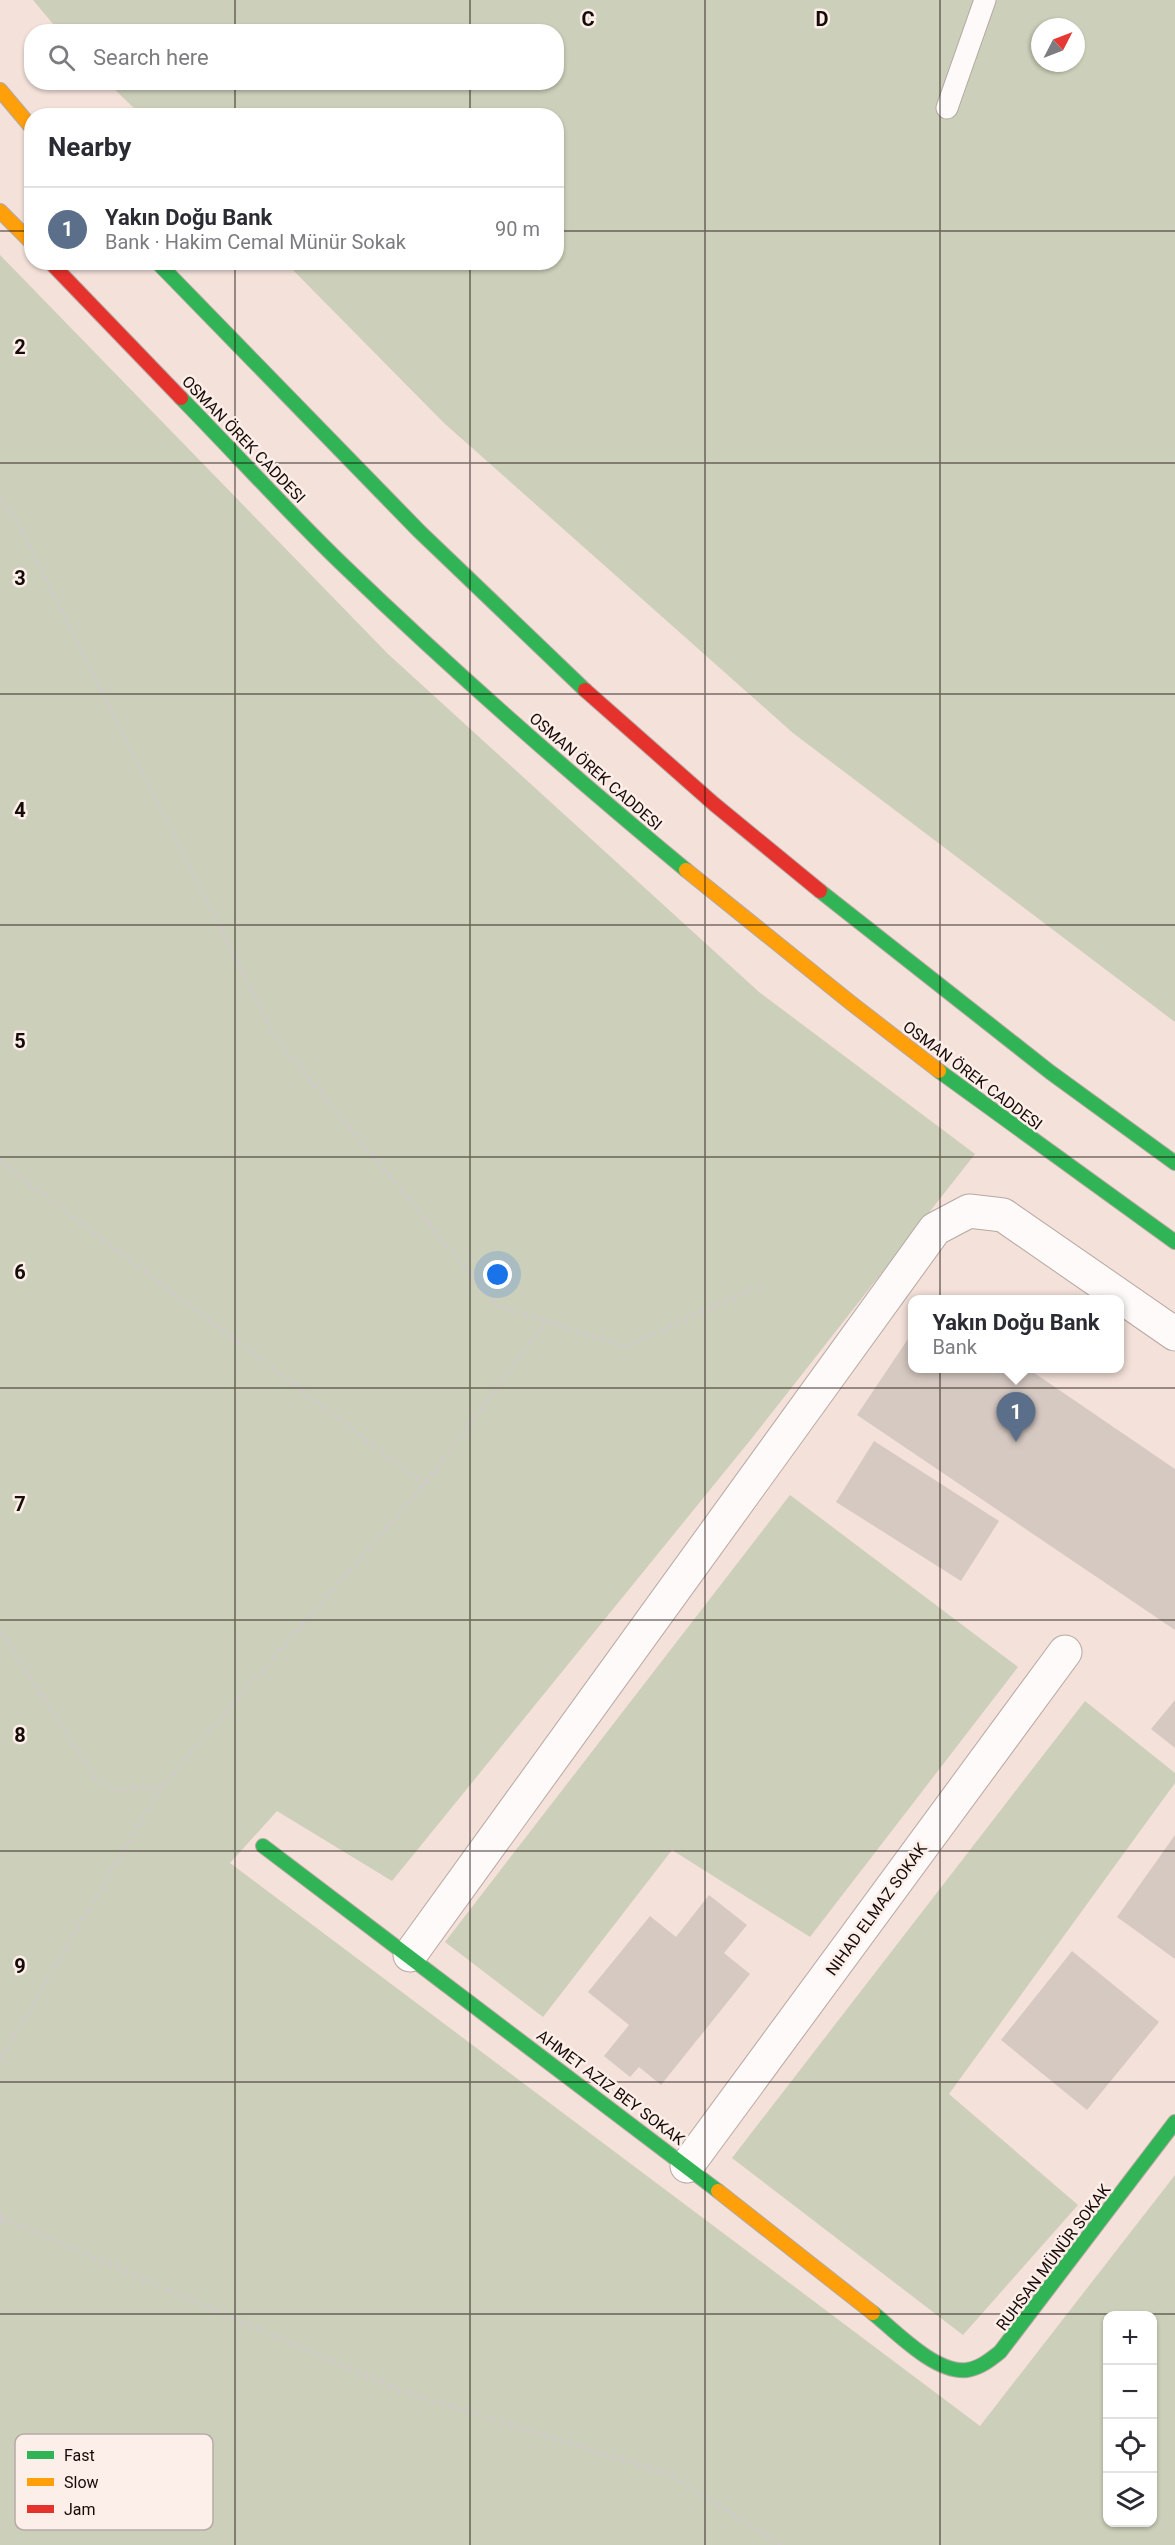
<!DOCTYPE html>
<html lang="en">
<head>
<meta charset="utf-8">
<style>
	body { margin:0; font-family:Roboto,sans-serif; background:#f2f2f3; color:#2b2b33 }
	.controls { position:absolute; right:18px; bottom:18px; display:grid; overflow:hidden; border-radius:12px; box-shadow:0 2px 4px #0004 }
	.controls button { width:54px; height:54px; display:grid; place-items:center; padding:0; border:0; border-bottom:2px solid #e1e1e2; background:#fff; color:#2b2b33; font:30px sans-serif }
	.compass { position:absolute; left:1031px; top:18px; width:54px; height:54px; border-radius:50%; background:#fff; box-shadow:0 2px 4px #0004; rotate:48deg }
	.you { position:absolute; left:498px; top:1275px; width:21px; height:21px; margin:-15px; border:4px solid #fff; border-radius:50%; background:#1a73e8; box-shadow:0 0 0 9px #1a73e833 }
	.badge { display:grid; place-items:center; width:39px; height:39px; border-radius:50%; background:#0f766e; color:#fff; font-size:20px; font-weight:700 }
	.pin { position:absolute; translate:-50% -50px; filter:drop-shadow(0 2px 3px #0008) }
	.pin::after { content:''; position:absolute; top:32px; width:21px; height:18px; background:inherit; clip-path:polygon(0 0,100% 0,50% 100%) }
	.popup { position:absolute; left:908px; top:1295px; width:216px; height:78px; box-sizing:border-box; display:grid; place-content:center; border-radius:12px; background:#fff; filter:drop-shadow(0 2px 4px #0005); font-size:20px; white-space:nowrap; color:#7c7c81 }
	.popup b { font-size:22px; color:#2b2b33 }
	.popup::after { content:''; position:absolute; left:50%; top:100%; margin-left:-12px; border:12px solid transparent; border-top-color:#fff }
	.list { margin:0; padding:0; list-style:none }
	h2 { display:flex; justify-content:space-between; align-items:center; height:78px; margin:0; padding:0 24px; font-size:26px }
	h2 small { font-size:20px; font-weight:400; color:#7c7c81 }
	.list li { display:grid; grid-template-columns:39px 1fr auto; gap:18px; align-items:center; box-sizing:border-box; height:84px; padding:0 24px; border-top:2px solid #e1e1e2 }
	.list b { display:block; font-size:22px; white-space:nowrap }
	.list p { margin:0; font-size:20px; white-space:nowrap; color:#7c7c81 }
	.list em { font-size:20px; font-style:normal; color:#7c7c81 }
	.icon { flex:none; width:33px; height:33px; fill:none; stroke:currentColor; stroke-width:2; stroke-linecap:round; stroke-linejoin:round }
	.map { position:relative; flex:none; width:1175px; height:2545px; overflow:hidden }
	.search { position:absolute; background:#fff; box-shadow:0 2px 4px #0004; left:24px; top:24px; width:540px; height:66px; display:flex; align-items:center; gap:15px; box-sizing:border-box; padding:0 21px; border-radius:24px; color:#7c7c81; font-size:22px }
	.panel { position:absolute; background:#fff; box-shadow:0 2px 4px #0004; left:24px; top:108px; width:540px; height:162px; border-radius:24px }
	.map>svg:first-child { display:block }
</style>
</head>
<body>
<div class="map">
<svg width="1175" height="2545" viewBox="0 0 1175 2545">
	<rect width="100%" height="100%" fill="#f4e1da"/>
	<path fill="#cccfb9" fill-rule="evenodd" d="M33,0H1175V1022L793,733L444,423L286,263L556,262V116L141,115L108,83L556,82V32L59,31ZM1040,27H1076V63H1040Z
		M0,255L388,654L759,992L975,1154L752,1438L392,1881L277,1811L230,1863L980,2426L1175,2175V2545H0ZM1108,2316H1152V2522H1108Z
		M790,1495L1018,1667L810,1937L672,1850L543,2017L445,1942Z
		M1085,1701L1175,1773V1783L949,2094L1078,2205L963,2335L732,2158Z"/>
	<path fill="#d6c9c2" d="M912,1333V1368H1027L1175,1469V1630L857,1415Z
		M874,1441L999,1521L961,1581L836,1502Z
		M1175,1700V1748L1151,1729Z
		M1175,1835V1959L1117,1917Z
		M709,1895L747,1925L724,1953L750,1974L661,2085L639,2067L630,2077L604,2056L629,2025L588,1992L650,1916L676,1937Z
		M1072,1951L1159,2022L1087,2110L1001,2040Z"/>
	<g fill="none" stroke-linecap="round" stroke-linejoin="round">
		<g stroke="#b6a8a2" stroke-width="23">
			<path id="lane" d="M947,108L985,0"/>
		</g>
		<g stroke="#b6a8a2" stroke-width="35">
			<path id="street" d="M410,1955L935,1229L969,1211L1003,1215L1175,1334
				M687,2166L1065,1652"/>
		</g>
		<g stroke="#b6a8a2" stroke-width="16">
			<path id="fast" d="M157,262L419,531L585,690
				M181,398C235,453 287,511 343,565C453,671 568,772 686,870
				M820,891L1050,1072L1175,1163
				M939,1071L1175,1242
				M263,1846L718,2191
				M873,2313C896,2332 936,2374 967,2370C980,2368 990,2360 1000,2352L1175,2122"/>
		</g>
		<g stroke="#b6a8a2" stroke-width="16">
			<path id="slow" d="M0,90L32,128
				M0,211L32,243
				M686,870L851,1003L939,1071
				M718,2191L873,2313"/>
		</g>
		<g stroke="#b6a8a2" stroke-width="16">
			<path id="jam" d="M50,262L181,398
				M585,690L714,804L820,891"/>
		</g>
		<path stroke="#d0cbc8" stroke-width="4" stroke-dasharray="4.5 4.5" stroke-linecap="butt" d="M0,499L18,523L275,1037L496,1305L625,1347L765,1283
			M0,1161L424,1484
			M0,1631L95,1777L112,1790L161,1787L424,1485L546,1321
			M0,2060L160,1788
			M0,2215L7,2220
			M0,2221L7,2220L399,2390L669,2474L781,2545"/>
		<use href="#lane" stroke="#fdfaf9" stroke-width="21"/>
		<use href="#street" stroke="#fdfaf9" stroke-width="33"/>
		<use href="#fast" stroke="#30b455" stroke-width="14"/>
		<use href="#slow" stroke="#ff9f0a" stroke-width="14"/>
		<use href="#jam" stroke="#e5322d" stroke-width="14"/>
	</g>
	<path fill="none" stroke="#160b07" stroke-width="1.5" stroke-opacity="0.55" d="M235,0V32M470,0V32M705,0V2545M940,0V2545M235,82V116M470,82V116M0,231H32M556,231H1175M235,262V2545M470,262V2545M0,463H1175M0,694H1175M0,925H1175M0,1157H1175M0,1388H1175M0,1620H1175M0,1851H1175M0,2082H1175M0,2314H1175"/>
	<g text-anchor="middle" stroke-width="5" stroke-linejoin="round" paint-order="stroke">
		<g font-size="16" fill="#160b07" stroke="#fceee9">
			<text transform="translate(244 439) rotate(46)" y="6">OSMAN ÖREK CADDESI</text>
			<text transform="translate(596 771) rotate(41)" y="6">OSMAN ÖREK CADDESI</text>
			<text transform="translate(973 1075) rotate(37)" y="6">OSMAN ÖREK CADDESI</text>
			<text transform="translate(876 1909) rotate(-54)" y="6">NIHAD ELMAZ SOKAK</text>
			<text transform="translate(611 2087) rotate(37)" y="6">AHMET AZIZ BEY SOKAK</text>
			<text transform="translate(1053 2257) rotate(-53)" y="6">RUHSAN MÜNÜR SOKAK</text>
		</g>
	</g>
	<rect x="15" y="2434" width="198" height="96" rx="9" fill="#fceee9" stroke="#b7aaa5" stroke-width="1.5"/>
	<rect x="27" y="2451" width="27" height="8" fill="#30b455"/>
	<rect x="27" y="2478" width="27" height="8" fill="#ff9f0a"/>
	<rect x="27" y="2505" width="27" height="8" fill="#e5322d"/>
	<g font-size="16" fill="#160b07">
		<text x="64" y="2461">Fast</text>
		<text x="64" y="2488">Slow</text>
		<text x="64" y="2515">Jam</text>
	</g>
	<g font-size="20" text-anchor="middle" font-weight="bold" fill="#160b07" stroke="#fceee9" stroke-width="5" stroke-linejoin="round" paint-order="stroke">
		<text x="588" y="26">C</text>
		<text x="822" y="26">D</text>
		<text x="20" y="354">2</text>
		<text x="20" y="585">3</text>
		<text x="20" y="817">4</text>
		<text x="20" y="1048">5</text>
		<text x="20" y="1279">6</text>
		<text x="20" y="1511">7</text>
		<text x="20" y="1742">8</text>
		<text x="20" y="1973">9</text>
	</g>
</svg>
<div class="controls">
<button>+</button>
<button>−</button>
<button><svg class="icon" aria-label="locate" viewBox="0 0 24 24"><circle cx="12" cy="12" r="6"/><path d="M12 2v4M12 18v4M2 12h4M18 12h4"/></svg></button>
<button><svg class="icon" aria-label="layers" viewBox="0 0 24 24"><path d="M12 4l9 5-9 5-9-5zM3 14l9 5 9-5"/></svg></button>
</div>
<svg class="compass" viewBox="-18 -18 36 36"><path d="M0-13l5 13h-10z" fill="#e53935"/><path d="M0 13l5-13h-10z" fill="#7c7c81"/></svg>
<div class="you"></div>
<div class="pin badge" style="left:1016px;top:1442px;background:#5c6f8a">1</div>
<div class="popup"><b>Yakın Doğu Bank</b>Bank</div>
<div class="search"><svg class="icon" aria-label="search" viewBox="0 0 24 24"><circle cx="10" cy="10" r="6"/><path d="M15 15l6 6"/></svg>Search here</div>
<section class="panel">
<h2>Nearby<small></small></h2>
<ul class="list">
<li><span class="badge" style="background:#5c6f8a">1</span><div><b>Yakın Doğu Bank</b><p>Bank · Hakim Cemal Münür Sokak</p></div><em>90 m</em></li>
</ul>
</section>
</div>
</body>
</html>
